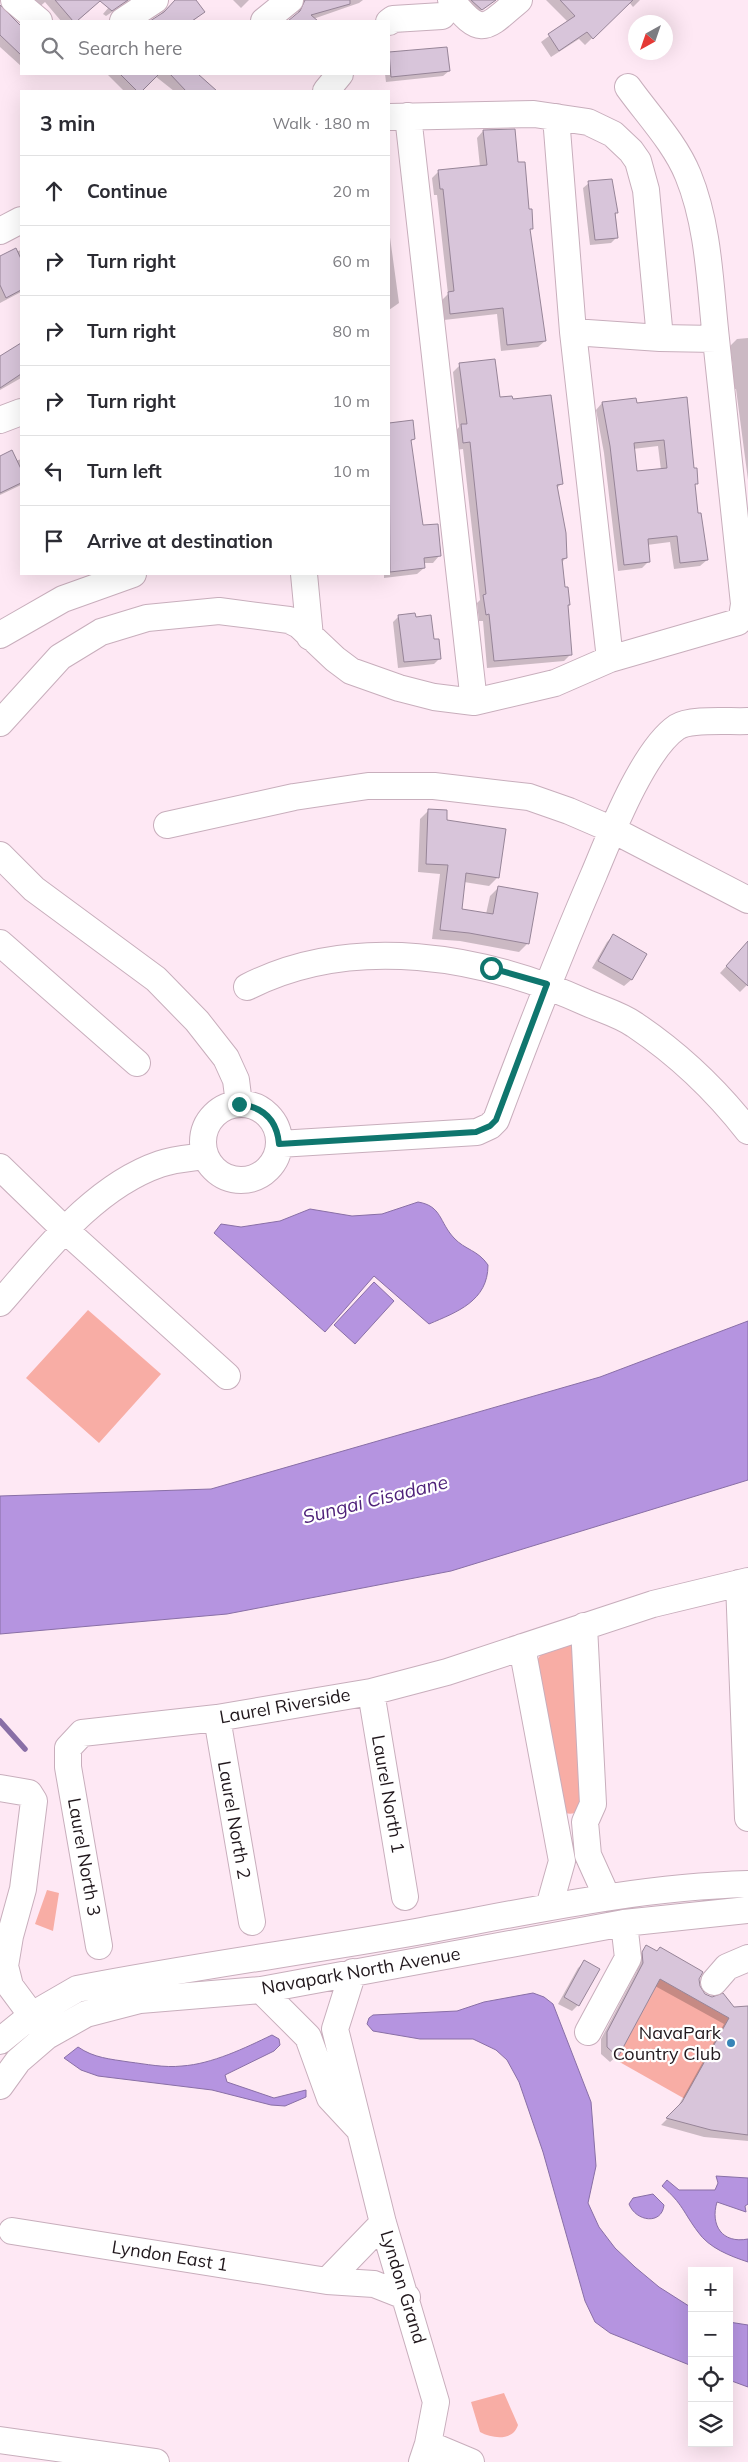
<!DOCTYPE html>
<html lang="en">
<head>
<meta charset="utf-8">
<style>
	body { margin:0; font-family:Mulish,sans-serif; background:#f7f7f7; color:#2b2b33 }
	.controls { position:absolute; right:15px; bottom:15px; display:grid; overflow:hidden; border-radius:0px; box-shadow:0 5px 20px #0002 }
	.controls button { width:45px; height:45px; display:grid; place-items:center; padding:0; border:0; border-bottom:1px solid #e1e1e2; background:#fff; color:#2b2b33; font:25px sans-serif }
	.compass { position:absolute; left:628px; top:15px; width:45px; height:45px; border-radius:50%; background:#fff; box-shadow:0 5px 20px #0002; rotate:220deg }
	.stop { position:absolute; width:15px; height:15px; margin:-11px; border:4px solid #0f766e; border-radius:50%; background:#fff }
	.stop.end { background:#0f766e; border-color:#fff; box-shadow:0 1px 5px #0008 }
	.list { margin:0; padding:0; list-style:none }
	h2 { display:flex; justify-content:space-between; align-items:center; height:65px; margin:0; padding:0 20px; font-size:21px }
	h2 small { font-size:16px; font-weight:400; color:#7c7c81 }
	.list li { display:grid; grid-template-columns:32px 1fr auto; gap:15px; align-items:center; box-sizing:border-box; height:70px; padding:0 20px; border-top:1px solid #e1e1e2 }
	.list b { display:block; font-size:19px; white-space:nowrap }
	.list em { font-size:16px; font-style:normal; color:#7c7c81 }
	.icon { flex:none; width:28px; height:28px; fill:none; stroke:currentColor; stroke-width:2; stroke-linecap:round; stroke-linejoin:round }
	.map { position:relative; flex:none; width:748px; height:2462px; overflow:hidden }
	.search { position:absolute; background:#fff; box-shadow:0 5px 20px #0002; left:20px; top:20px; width:370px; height:55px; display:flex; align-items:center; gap:12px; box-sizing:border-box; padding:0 18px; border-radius:0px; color:#7c7c81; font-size:19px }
	.panel { position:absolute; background:#fff; box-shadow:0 5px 20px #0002; left:20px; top:90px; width:370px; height:485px; border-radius:0px }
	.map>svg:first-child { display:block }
</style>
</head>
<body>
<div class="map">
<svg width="748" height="2462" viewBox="0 0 748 2462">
	<rect width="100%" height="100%" fill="#fee8f4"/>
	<path fill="#f8ada5" d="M88,1310L161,1374L99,1443L26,1378Z
		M567,1642L573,1645L582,1805C577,1813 574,1815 565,1813L535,1663L544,1650Z
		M47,1890L59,1893L53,1931L35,1924Z
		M660,1979L729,2018L685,2099L616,2060Z
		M504,2393L518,2425C513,2441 493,2439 480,2432L471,2402Z"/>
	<path fill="#b594e0" stroke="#896fa6" d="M418,1202C442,1206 439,1222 454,1238C465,1250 478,1250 488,1265C488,1301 457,1312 429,1324L374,1276L325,1332L214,1233L221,1224L241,1227L280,1221L310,1209L352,1216L382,1214Z
		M374,1282L394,1301L355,1344L334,1325Z
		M748,1321V1480L451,1571L227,1614L0,1634V1496L211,1489L600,1377Z
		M533,1993L544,1997L553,2004L591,2102L596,2166L588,2203L599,2227L615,2248L635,2267L659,2287L692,2308V2366L610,2333L595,2322L585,2301L543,2152L519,2082L507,2060L496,2050L473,2039H420L373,2031L367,2024L369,2018L373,2015L457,2011L484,2002Z
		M272,2035L279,2039L280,2045L274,2051L225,2075L227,2082L274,2098L306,2090V2097L285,2106L271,2105L212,2090L98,2076L81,2070L64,2058L78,2047C94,2058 110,2059 129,2062C146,2064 164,2068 182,2066C212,2064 245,2048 272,2035Z
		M716,2176L748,2178V2204L745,2206L746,2212L717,2202C710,2225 722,2244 748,2239V2262C730,2256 709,2248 698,2232C683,2212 683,2204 662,2186L667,2180L679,2190H715L718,2183Z
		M653,2194L664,2205C662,2225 636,2222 629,2204L633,2198Z
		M729,2322L748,2325V2387L729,2380Z"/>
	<path fill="#0003" fill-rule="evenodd" d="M26,0H92L89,11L77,21H61L45,2L36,10Z
		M115,0H130L106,16L103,14Z
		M177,0H195L204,12L193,21H152Z
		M233,0H249L241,8Z
		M301,0H363L359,3L313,19L316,21H290L298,13V4Z
		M456,0H495L474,16Z
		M546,0H640L633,7L629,2L585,45L579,39L551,57L541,42L568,22Z
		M6,14L21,26V66L0,47V20Z
		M446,48L449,71L443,76L386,82L385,74H389V53Z
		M107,74H196L215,91H174L155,76L140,91H124Z
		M483,131H514L517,164L532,228L529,231L545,341L538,347L501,351L497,314L444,320L442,300L448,294L437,195H434L432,178L439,171L480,167L477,138Z
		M589,183L615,199L617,237L611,243L590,245L583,188Z
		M389,230L399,303L389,310Z
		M21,250V292L0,303V258Z
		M748,338V480L736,389H732L730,371L733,368L730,346L737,339Z
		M21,345V378L0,390V357Z
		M460,365L499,399L561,484L557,488L566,558L561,563L563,589L569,605L566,607L571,654L564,661L487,668L483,621H479L477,603L480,600L463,449L456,450L454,433L459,427L453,372Z
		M635,399L636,404L693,470L697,483L694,486L697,514L707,560L700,566L674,569L670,542L647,545L649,561L642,568L618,571L604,453L596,410L602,403ZM658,446L661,470L636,472L633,449Z
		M411,422L414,439L410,442L422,526L439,556L433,563H424V568L417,574L384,578V574H389V424Z
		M0,457L16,461L21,459V485L0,495Z
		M399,616L415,618L433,640L440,658L434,664L398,668L393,622Z
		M429,810L446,821L498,877L489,886L464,882L460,910L486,914L490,896L499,887L528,943L519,952L460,941L432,939L440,874L418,872L420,819Z
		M613,936L645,954L631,980L624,986L592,968L607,942Z
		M748,943V984L740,992L720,973Z
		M646,1947L698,1978V1987L704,1995L734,2009L748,2012V2141L704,2137L661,2125L676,2110L724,2024L655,1986L617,2056L610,2062L601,2054V2039L637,1971L636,1960Z
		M584,1962L578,2005L572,2011L558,2004L578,1968Z"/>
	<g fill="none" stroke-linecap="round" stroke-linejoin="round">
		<path stroke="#896fa6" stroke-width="5.5" d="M0,1721L25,1749"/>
	</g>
	<path fill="#d8c5da" stroke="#978598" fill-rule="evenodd" d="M55,0H128L112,11L100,1L77,21H73Z
		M175,0H196L205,12L192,21H150L164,12Z
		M305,0H350V4L311,15L318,21H288L300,11Z
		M471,0H496L482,10Z
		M560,0H633L593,39L587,32L559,51L548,34L575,16Z
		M0,5L21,26V55L0,35Z
		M447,47L450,71L391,77L389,52Z
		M120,74H159L142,91H137Z
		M170,74H198L217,91H186Z
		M515,129L518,162H525L529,209H532L533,229H530L546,341L507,345L503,308L450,314L448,292L454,291L443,189H440L438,170L487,165L483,130Z
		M612,179L618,213H615L618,238L595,240L588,181Z
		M16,248L21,259V290L6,298L0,285V256Z
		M21,343V374L0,388V356Z
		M495,359L500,397L512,396L513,399L551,395L563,484L557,485L566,533L567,558L562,559L565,587H568L570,605H568L572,655L494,661L489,614L486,615L483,595L486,594L470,442L463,443L461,424H467L459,363Z
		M687,397L694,468H697L698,484H695L698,513H701L708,560L680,563L677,536L648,539L650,562L624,565L610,446L602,402L636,398L637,403ZM664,440L667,468L637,471L634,443Z
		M413,420L415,439L411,440L423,525L438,524L441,556L424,558L425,568L390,572L389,423Z
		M12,450L21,469V483L0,493V456Z
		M415,613L416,617L431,615L434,639H439L441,659L404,662L398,615Z
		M428,809L447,810V820L506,829L499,878L466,873L462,909L493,914L498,886L538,893L529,944L469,933L440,930L448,865L426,864Z
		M613,934L647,954L632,980L598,961Z
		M748,941V986L726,966Z
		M646,1945L657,1951L660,1947L700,1970L703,1972L699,1979L700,1986L705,1994L712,1997L723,1993L734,2007L748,2006V2135L711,2130L666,2118L682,2102L729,2018L660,1979L618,2057L607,2047V2032L643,1963L642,1952Z
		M584,1960L600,1969L579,2006L564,1997Z"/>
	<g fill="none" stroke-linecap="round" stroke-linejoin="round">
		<g stroke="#c8aebc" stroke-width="28">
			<path id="minor" d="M14,0L39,21
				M451,0C482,38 485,29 519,0
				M123,21L155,0
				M264,21L290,0
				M389,22L393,19L442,16
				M628,87C648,115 675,143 688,175C709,226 710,285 716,339
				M326,91L340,74
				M408,116L474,702
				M389,117L534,114L588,122L613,134L631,151L638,161L646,190L660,338
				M556,117L573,332L610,659
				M0,231L21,220
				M0,420L21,412
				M304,574L310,637
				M0,635L63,599L133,574
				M0,723L60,657L101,632L147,618L219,611L289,620L299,625L335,659L351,671L399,688L434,697L474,702L555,683L610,659L738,622L742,617L744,604L716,339L660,338L573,332
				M167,825L294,797L368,786H434L529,797L569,811L613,830L748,900
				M0,855L34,889L156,979L197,1021L226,1058L236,1080L239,1104
				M0,943L137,1063
				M247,987C353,933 484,956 587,1003C603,1010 621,1015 635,1025C678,1054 716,1090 748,1131
				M203 1142a38 38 0 1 1 76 0a38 38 0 1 1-76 0Z
				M279,1144L477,1132L490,1126L496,1120C527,1037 559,955 594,874C610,836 643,750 677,727C691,718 731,722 748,721
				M0,1167L64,1229L227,1376
				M0,1303C45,1252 93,1187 160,1164C174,1159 191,1158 205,1156
				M739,1583L748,1818
				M584,1626L593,1804L585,1822L588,1855L607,1897
				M522,1647L562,1861L549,1907
				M371,1692L405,1897
				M217,1718L252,1922
				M0,1788L29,1793L34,1801L23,1889L10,1936L5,1966L10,1986L42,2029
				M99,1946L68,1767V1748L82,1733L217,1718L371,1692L447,1672L653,1604L748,1581
				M353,1972L335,2029L383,2223L436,2402L428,2444L422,2462
				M714,1982L727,1967L748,1958
				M261,1990L308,2037L330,2098L357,2127
				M588,2032L628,1958L624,1923
				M0,2041L32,2015L77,1989C189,1967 303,1952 416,1932C526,1912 635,1887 748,1884
				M0,2086L18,2061L47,2036L86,2014L140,2000L261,1990L624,1923L748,1910
				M12,2231L327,2281L374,2284L407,2297
				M327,2281L383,2223
				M0,2440L156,2462
				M428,2444L471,2462"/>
		</g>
		<use href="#minor" stroke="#fff" stroke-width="26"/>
	</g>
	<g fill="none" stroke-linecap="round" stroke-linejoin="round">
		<path stroke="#0f766e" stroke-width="6" d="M239,1104C264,1107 277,1120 279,1144L476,1132L490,1126L496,1120L547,984L491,968"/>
	</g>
	<circle fill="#3784b7" stroke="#fff" stroke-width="2" cx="731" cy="2043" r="5"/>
	<g text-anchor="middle" stroke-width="4.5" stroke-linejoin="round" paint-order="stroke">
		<g font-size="18" fill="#21181d" stroke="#fff">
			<text transform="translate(285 1706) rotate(-10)" y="6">Laurel Riverside</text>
			<text transform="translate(388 1794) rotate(80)" y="6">Laurel North 1</text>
			<text transform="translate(234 1820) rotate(80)" y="6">Laurel North 2</text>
			<text transform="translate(84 1857) rotate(80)" y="6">Laurel North 3</text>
			<text transform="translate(361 1971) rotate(-10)" y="6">Navapark North Avenue</text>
			<text transform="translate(170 2256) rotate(9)" y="6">Lyndon East 1</text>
			<text transform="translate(403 2287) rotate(73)" y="6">Lyndon Grand</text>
		</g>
		<g font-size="18" fill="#21181d" stroke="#fff" text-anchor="end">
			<text x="721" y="2039">NavaPark<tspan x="721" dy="21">Country Club</tspan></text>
		</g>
		<g font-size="19" font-style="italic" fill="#4f227a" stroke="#fff">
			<text transform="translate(375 1499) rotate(-14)" y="7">Sungai Cisadane</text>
		</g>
	</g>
</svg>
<div class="controls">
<button>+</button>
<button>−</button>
<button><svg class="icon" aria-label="locate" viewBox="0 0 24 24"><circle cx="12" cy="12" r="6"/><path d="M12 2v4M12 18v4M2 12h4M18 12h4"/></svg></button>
<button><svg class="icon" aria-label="layers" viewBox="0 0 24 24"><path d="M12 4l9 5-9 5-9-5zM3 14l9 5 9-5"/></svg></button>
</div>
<svg class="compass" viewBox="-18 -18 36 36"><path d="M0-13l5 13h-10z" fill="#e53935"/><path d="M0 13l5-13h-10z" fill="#7c7c81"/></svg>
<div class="stop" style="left:491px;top:968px"></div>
<div class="stop end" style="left:239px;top:1104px"></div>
<div class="search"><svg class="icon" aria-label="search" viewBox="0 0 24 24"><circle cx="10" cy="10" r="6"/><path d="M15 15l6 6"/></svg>Search here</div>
<section class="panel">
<h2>3 min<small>Walk · 180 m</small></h2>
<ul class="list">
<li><svg class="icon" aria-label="ahead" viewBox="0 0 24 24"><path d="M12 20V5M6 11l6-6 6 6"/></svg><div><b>Continue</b></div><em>20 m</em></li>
<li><svg class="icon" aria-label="right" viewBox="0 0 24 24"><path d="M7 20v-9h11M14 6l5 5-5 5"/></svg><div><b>Turn right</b></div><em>60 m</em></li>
<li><svg class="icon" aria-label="right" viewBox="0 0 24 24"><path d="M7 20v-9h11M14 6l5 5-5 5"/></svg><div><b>Turn right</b></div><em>80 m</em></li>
<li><svg class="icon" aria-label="right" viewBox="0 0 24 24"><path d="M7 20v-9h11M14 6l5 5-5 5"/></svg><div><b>Turn right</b></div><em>10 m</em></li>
<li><svg class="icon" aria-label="left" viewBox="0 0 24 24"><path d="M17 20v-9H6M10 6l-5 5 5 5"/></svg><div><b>Turn left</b></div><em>10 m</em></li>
<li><svg class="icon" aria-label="arrive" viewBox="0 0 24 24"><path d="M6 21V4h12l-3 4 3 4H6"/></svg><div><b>Arrive at destination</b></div></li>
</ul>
</section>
</div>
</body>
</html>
